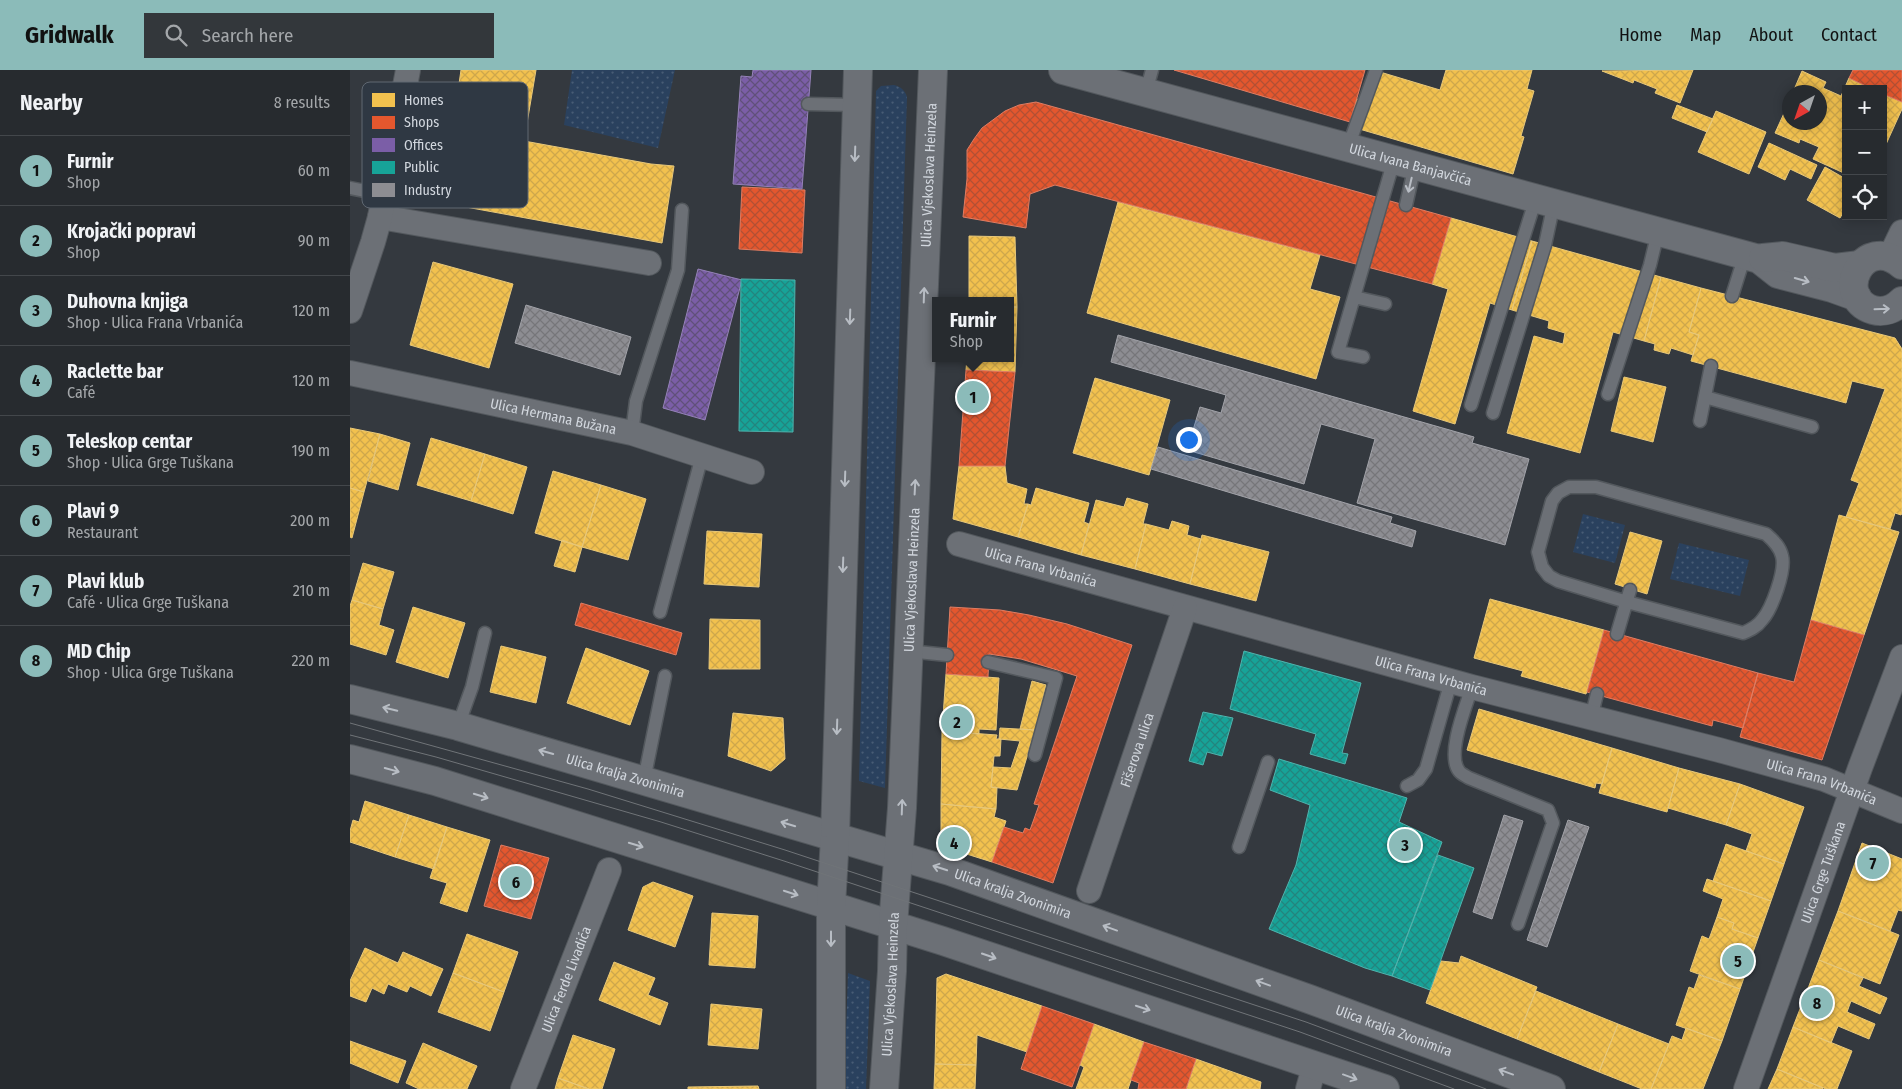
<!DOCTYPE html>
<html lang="en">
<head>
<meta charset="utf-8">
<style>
	body { margin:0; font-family:"Fira Sans Condensed",sans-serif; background:#33373b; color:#f1f3f6 }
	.controls { position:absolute; right:15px; top:15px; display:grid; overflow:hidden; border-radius:0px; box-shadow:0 2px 12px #0003 }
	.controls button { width:45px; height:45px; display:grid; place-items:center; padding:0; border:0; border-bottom:1px solid #43474b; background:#272b2f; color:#f1f3f6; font:25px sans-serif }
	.compass { position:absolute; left:1432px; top:15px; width:45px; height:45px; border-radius:50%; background:#272b2f; box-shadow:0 2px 12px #0003; rotate:220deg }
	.you { position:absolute; left:838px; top:369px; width:18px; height:18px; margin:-12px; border:4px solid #fff; border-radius:50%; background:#1a73e8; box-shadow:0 0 0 8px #1a73e833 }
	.badge { display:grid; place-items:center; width:32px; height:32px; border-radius:50%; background:#8bbbb9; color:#111; font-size:16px; font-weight:700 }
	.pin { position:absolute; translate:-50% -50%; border:2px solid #fff; box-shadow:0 1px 5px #0006 }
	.popup { position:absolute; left:582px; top:227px; width:82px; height:65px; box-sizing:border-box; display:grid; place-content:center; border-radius:0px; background:#272b2f; filter:drop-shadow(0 1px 4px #0005); font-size:16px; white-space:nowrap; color:#a4a7aa }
	.popup b { font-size:19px; color:#f1f3f6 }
	.popup::after { content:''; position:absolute; left:50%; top:100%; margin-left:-10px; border:10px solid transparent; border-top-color:#272b2f }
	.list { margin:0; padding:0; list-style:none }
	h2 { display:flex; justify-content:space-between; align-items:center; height:65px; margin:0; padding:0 20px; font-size:21px }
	h2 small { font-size:16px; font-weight:400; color:#a4a7aa }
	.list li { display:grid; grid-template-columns:32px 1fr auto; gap:15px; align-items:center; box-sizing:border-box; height:70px; padding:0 20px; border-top:1px solid #43474b }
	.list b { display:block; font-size:19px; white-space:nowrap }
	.list p { margin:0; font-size:16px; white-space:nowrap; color:#a4a7aa }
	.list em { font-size:16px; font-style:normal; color:#a4a7aa }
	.icon { flex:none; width:28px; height:28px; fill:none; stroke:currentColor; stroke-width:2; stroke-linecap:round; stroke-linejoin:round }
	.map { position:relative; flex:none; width:1552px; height:1019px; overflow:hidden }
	header { display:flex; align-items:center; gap:30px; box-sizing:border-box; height:70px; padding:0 25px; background:#8bbbb9; color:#111 }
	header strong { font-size:24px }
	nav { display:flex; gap:28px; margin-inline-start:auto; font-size:18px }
	.search { width:350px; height:45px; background:#33373b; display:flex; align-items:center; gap:12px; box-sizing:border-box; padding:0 18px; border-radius:0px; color:#a4a7aa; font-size:19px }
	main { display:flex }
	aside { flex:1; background:#272b2f }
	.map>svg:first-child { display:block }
</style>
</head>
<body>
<header>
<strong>Gridwalk</strong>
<div class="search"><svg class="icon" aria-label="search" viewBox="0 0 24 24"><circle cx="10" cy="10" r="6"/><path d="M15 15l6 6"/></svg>Search here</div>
<nav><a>Home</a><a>Map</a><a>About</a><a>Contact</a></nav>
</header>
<main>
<aside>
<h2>Nearby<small>8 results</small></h2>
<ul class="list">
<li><span class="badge">1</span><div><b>Furnir</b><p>Shop</p></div><em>60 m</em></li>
<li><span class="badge">2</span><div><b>Krojački popravi</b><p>Shop</p></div><em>90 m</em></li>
<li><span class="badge">3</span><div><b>Duhovna knjiga</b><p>Shop · Ulica Frana Vrbanića</p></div><em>120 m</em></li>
<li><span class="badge">4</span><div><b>Raclette bar</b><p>Café</p></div><em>120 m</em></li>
<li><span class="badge">5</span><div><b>Teleskop centar</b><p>Shop · Ulica Grge Tuškana</p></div><em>190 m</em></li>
<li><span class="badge">6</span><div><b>Plavi 9</b><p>Restaurant</p></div><em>200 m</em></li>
<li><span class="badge">7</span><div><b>Plavi klub</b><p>Café · Ulica Grge Tuškana</p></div><em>210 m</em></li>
<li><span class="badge">8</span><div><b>MD Chip</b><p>Shop · Ulica Grge Tuškana</p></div><em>220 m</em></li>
</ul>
</aside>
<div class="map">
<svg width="1552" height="1019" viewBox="0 0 1552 1019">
	<defs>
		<pattern id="green-dots" width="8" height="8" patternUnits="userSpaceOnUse" patternTransform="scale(1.25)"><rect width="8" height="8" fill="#2a415e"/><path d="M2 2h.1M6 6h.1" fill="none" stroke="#485c75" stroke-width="1.8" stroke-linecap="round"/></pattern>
		<pattern id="homes-cross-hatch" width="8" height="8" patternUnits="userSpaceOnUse" patternTransform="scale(1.25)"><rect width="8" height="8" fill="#f2c14e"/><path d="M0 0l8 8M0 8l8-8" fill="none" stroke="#cea74c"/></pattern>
		<pattern id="shops-cross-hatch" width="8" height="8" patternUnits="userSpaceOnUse" patternTransform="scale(1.25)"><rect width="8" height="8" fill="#e4572e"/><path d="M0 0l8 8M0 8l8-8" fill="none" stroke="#b25034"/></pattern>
		<pattern id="offices-cross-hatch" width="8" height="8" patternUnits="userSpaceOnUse" patternTransform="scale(1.25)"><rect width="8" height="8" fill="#7b5ea7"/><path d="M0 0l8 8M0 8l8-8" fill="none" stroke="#60507a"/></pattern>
		<pattern id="public-cross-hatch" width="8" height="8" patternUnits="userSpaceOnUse" patternTransform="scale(1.25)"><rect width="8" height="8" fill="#17a398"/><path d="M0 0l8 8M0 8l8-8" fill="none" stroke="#23857e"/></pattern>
		<pattern id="industry-cross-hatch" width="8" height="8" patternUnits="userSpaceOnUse" patternTransform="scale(1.25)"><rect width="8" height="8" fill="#8d8d92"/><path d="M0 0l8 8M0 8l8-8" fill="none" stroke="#76767a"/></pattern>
	</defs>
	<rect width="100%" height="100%" fill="#34393f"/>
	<path fill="url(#green-dots)" d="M222,0H325L308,78L214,55Z
		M544,15C551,17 555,20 557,27L535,718L509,711L526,21L531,16Z
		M1233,444L1275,455L1265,493L1223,482Z
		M1329,473L1399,490L1390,526L1320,509Z
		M498,903L520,911L516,1019H494Z"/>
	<path fill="url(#homes-cross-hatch)" stroke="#e8c879" d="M111,0H186L174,71L301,94L324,96L312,173L105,135L117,64L102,62Z
		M1096,0H1182L1177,19L1184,21L1171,66L1174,67L1163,104L999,56L1007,29L1021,33L1030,2L1090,20Z
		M1343,0L1330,33L1305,23L1307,19L1284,10L1283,13L1252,1Z
		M1452,1L1476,12L1473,18L1491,26L1499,8L1522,19H1496V104L1463,89L1469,77L1450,69L1449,73L1425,63L1440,30V52H1470V22H1443Z
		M1533,24L1552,32V39L1533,81Z
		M1327,35L1363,49L1357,62L1322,48Z
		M1366,41L1416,62L1399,104L1348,82Z
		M1419,73L1467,95L1461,109L1440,99L1435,110L1408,97Z
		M1475,97L1496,109V138L1490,148L1457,130Z
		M768,132L970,185L960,219L990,227L966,309L737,243Z
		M1101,148L1182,171L1162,240L1140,233L1105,354L1063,341L1098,219L1082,214Z
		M619,166L665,167L667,237H660V231H619Z
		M1182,171L1311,207L1294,271L1263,262L1230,383L1157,363L1184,266L1213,274L1215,263L1198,258L1199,251L1162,240Z
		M83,192L163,214L139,298L60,275Z
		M1311,207L1351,218L1339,262L1349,265L1343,285L1321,278L1319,284L1304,280L1305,274L1294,271Z
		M1351,218L1545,268L1552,279V443L1551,445L1545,443L1540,459L1496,447L1509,413L1501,410L1535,319L1502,311L1496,333L1341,291L1349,265L1339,262Z
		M660,237H667L665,302L616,300L617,288H660Z
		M1274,307L1316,317L1303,372L1261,361Z
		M745,308L820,330L799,405L723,383Z
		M0,358L30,364L14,422L0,418Z
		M30,364L60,373L48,420L18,411Z
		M81,368L135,384L121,431L67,415Z
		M135,384L177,397L163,444L121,431Z
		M609,396H655L657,413L677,419L674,434H678L668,467L603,449Z
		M203,401L251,415L232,477L185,463Z
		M251,415L296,429L278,490L232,477Z
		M0,418L14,422L2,468L0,467Z
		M686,418L739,433L734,452L739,454L731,485L668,467L678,434L681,435Z
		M777,428L798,434L793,454H796L785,499L731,485L746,430L774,437Z
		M1489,445L1549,462L1514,565L1461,550Z
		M822,451L839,456L837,465L851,469L840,514L785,499L796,454L819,460Z
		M357,461L412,464L409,517L354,514Z
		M1280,462L1312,471L1297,524L1265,514Z
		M852,465L919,482L906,531L840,514Z
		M212,470L232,477L225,502L204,496Z
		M13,493L44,502L33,539L2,530Z
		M1140,529L1254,560L1236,624L1171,606L1173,601L1124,588Z
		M2,530L33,539L29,555L44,560L36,585L0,574V536Z
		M63,537L115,553L98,608L46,592Z
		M360,549L410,550V599H359Z
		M151,576L196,587L186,633L140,622Z
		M236,578L299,601L280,655L217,633Z
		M596,604L649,608L646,660L629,659V664L592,661Z
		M682,611L696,615L685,660L670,659Z
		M1129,639L1262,678L1252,714L1246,713L1245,718L1117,680Z
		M383,643L433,648L435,689L421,701L378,686Z
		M650,658L685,660L667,720L641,717L643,697L661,698L670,671L649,669Z
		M592,661L647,665L646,669H651L650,686H644L641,717L647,718L646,739L591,734Z
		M1262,678L1329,698L1317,742L1249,723Z
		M1329,698L1390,714L1376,755L1318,738Z
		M1390,714L1454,737L1434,794L1396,781L1402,764L1376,755Z
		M15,731L59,745L45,787L0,772V761L3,750L9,752Z
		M591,734L646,739L644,747L656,751L642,792L591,776Z
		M59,745L97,757L84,799L45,787Z
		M97,757L140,770L117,842L90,833L97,813L80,808Z
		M1512,773L1552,789V841L1548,840L1540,861L1488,841Z
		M1376,774L1434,794L1421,831L1363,811Z
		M1357,809L1421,831L1408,868L1382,859L1384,853L1367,847L1373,829L1353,821Z
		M303,812L343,826L325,877L278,860L293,817Z
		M1488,841L1549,865L1530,914L1469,890Z
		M362,843L408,846L405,898L359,895Z
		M1367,847L1384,853L1382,859L1408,868L1390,919L1340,901L1352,866L1359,869Z
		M117,864L168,882L154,922L103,903Z
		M15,878L48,893L53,882L93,899L81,926L60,916L57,922L38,914L34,924L22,918L16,932L0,926V911Z
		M1111,886L1187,917L1167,969L1076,933L1091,891L1109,893Z
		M1469,890L1513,908L1509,916L1537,928L1530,944L1501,931L1497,942L1525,954L1519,969L1488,956L1481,973L1443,957Z
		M264,892L305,908L298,925L318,933L310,955L249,930Z
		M103,903L154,922L140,961L88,942Z
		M596,904L692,936L677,982L627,965L626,995L585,994L587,908Z
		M1349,905L1390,919L1372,971L1326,955L1339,917L1344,919Z
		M1186,921L1268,954L1249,1002L1167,969Z
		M361,934L412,939L408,979L358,975Z
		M744,954L794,972L778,1019H726L734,997L730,995Z
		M1268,954L1319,974L1301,1019H1292L1249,1002Z
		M1443,957L1502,981L1487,1019H1476L1427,999Z
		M1336,958L1372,971L1353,1019H1301L1322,966L1332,970Z
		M223,965L265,979L252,1019H239L208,1008Z
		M0,971L56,991L48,1013L0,993Z
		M73,973L127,996L117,1019H69L56,1013Z
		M846,989L911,1012L910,1019H836Z
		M585,994L626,995L625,1019H584Z
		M1427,999L1473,1018L1472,1019H1418Z
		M208,1008L239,1019H205Z
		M408,1016L409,1019H338V1017Z"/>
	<path fill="url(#shops-cross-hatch)" stroke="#df7d63" d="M824,0H1015L1000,52Z
		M1503,0H1552V32L1533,24V19H1522L1499,8Z
		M686,32L1101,148L1082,214L705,115L680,124L676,158L613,147L617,109V80L624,69L632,58L655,41L669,35Z
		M392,117L455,120L452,183L389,179Z
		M616,300L665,302L655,396H609Z
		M231,533L332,563L326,585L225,555Z
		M600,537L650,540L679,545L717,554L782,575L703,813L642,792L654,757L673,763L675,758L680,760L689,735L684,734L727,606L671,589L639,584L638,607L596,604Z
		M1461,550L1514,565L1472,690L1390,667L1408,603L1444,612Z
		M1254,560L1408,603L1393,658L1363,650L1362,656L1237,622Z
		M151,775L199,788L181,849L134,836Z
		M692,936L744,954L722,1017L671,999Z
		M794,972L846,989L836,1019H788L789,1013L781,1010Z"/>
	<path fill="url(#offices-cross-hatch)" stroke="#9582b8" d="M403,0H461L452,119L383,114L391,6L402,7Z
		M348,199L392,210L355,350L313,338Z"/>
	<path fill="url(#public-cross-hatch)" stroke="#4fb3ad" d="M391,209L445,210L443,362L389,361Z
		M894,581L1011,613L992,683L998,684L995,694L960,684L966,664L880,639Z
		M853,642L883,648L872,686L857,682L853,695L839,691Z
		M929,689L1057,728L1049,752L1092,772L1042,906L1015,898L919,859L946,795L960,735L920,720Z
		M1088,785L1124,798L1080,920L1042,906Z"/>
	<path fill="url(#industry-cross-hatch)" stroke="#a2a3a9" d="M176,235L281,267L270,305L165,273Z
		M768,265L1124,367L1122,373L1179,389L1155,475L1007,433L1025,369L971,354L954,414L837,380L850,337L871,343L876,325L761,292Z
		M808,377L1042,447L1040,453L1066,461L1062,477L801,399Z
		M1154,745L1173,751L1142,849L1123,842Z
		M1218,750L1239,757L1197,877L1177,870Z"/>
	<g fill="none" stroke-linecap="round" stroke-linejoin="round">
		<g stroke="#53585d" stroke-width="15">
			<path id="service" d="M796,22L802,0
				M458,34L506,35
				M998,77L1026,0
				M0,118L35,125
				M1056,135L1065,95
				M1382,226L1395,185
				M1004,227L988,282L1013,287
				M1035,234L1004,227L1044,90
				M1258,324L1300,195L1308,162
				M1355,327L1462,357
				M1121,335L1186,128
				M1143,343L1195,175L1204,133
				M1350,351L1361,296
				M282,363L286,331L328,200L332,140
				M1219,417H1246L1416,464C1424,471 1430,477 1432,486C1436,500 1422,539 1412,550C1407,557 1400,560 1393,563L1277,532L1208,511L1199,506L1192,497L1188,482L1202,431L1208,423Z
				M310,542L352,386
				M1267,564L1280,520
				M558,581L597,585
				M638,592L706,608L685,685
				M1122,617C1116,636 1096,684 1109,701C1111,704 1116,706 1119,708L1198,740L1203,753L1168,854
				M1241,648L1247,624
				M108,656L122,617L135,563
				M294,710L315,606
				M1057,716L1068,710L1076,699L1101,611
				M889,777L918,692"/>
		</g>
		<g stroke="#53585d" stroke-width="26">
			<g id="minor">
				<path d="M30,147L299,193"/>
				<path d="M1540,187L1552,162"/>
				<path d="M0,241L23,172L30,147L58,0"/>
				<path id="s1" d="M0,303L282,363L402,402"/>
				<path id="s2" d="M609,474L1122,617L1369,680L1474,709L1552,741"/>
				<path id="s3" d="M739,821L835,538"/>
				<path id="s4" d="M173,1019L259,800"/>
				<path d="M958,1019L965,994"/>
				<path id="s5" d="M1396,1019L1510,698L1552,587"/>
			</g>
		</g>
		<g stroke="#53585d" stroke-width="30">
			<g id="tertiary">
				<path id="s6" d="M713,0L1409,189L1428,204L1482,218L1507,227"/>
				<path d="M1413,188L1433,186L1485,198L1510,195"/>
				<path d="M1552,195C1513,162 1482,227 1523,240C1534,243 1544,239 1552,231"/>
			</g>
		</g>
		<g stroke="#53585d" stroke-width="30">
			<g id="secondary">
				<path id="s7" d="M0,629L108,656L600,801L959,929L1201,1019"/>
				<path d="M0,689L85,711L593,871L1035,1019"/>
				<path d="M481,1019V836L485,767L508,0"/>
				<path id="s8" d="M534,1019L542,901L543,855L552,738L583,0"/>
			</g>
		</g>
		<use href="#service" stroke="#6c7076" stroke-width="12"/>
		<use href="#minor" stroke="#6c7076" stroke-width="24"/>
		<use href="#tertiary" stroke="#6c7076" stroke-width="28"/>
		<use href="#secondary" stroke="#6c7076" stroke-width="28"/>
		<path stroke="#707478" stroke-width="1" d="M0,653L238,719L435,780L956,952L1136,1019
			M0,665L86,687L311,752L434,791L950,962L1104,1019"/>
	</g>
	<defs><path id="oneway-shaft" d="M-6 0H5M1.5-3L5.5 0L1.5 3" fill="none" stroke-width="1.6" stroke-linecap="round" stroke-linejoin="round" transform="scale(1.25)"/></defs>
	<g stroke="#b8bdc4">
		<use href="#oneway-shaft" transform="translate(505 84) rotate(92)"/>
		<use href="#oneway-shaft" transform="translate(1060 115) rotate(103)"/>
		<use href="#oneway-shaft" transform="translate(1452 210) rotate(16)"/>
		<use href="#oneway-shaft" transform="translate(574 225) rotate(-88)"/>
		<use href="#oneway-shaft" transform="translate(1532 239) rotate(-2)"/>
		<use href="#oneway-shaft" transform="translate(500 247) rotate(92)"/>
		<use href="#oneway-shaft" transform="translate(495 409) rotate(92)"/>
		<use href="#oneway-shaft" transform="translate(565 417) rotate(-87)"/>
		<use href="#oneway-shaft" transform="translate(493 495) rotate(92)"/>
		<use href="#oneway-shaft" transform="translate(40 639) rotate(-166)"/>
		<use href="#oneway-shaft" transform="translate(487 657) rotate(92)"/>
		<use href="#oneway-shaft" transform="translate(196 682) rotate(-164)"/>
		<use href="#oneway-shaft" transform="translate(42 700) rotate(15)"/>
		<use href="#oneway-shaft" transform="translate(131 726) rotate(17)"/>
		<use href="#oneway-shaft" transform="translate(552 737) rotate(-88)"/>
		<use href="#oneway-shaft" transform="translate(438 754) rotate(-163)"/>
		<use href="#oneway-shaft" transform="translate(286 775) rotate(17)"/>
		<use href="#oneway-shaft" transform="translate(590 798) rotate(-162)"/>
		<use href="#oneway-shaft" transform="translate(441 823) rotate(18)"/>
		<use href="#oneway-shaft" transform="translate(760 858) rotate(-160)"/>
		<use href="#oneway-shaft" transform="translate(481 869) rotate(90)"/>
		<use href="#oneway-shaft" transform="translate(639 886) rotate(19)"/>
		<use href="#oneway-shaft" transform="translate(913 913) rotate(-160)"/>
		<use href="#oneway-shaft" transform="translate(793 938) rotate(18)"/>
		<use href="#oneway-shaft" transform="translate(1156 1002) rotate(-160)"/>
		<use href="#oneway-shaft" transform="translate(1000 1007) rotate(20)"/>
	</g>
	<g text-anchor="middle" stroke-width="5" stroke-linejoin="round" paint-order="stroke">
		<g font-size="14" fill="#d2d7de" stroke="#2f3843">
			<text dy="5" stroke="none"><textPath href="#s6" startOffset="360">Ulica Ivana Banjavčića</textPath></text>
			<text dy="5" stroke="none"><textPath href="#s8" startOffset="915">Ulica Vjekoslava Heinzela</textPath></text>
			<text dy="5" stroke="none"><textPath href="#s1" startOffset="208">Ulica Hermana Bužana</textPath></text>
			<text dy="5" stroke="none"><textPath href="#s2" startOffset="85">Ulica Frana Vrbanića</textPath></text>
			<text dy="5" stroke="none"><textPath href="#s8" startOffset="510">Ulica Vjekoslava Heinzela</textPath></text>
			<text dy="5" stroke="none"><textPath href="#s2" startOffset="490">Ulica Frana Vrbanića</textPath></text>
			<text dy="5" stroke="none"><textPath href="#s3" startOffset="149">Fišerova ulica</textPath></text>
			<text dy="5" stroke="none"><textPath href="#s7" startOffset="286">Ulica kralja Zvonimira</textPath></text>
			<text dy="5" stroke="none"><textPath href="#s2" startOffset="895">Ulica Frana Vrbanića</textPath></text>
			<text dy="5" stroke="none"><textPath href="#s5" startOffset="230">Ulica Grge Tuškana</textPath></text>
			<text dy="5" stroke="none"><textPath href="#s7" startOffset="691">Ulica kralja Zvonimira</textPath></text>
			<text dy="5" stroke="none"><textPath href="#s4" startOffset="118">Ulica Ferde Livadića</textPath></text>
			<text dy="5" stroke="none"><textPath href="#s8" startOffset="105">Ulica Vjekoslava Heinzela</textPath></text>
			<text dy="5" stroke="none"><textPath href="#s7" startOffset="1096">Ulica kralja Zvonimira</textPath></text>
		</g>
	</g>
	<rect x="12" y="12" width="166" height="126" rx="8" fill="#2f3843" stroke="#606872" stroke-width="1"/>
	<rect x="22" y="23" width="23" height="14" fill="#f2c14e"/>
	<rect x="22" y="46" width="23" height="13" fill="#e4572e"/>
	<rect x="22" y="68" width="23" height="14" fill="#7b5ea7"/>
	<rect x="22" y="91" width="23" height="13" fill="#17a398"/>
	<rect x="22" y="113" width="23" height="14" fill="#8d8d92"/>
	<g font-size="14" fill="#d2d7de">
		<text x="54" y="35">Homes</text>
		<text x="54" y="57">Shops</text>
		<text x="54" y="80">Offices</text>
		<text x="54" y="102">Public</text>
		<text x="54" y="125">Industry</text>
	</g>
</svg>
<div class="controls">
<button>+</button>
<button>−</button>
<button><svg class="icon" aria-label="locate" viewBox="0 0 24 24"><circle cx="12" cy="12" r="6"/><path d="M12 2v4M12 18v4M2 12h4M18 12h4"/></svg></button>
</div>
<svg class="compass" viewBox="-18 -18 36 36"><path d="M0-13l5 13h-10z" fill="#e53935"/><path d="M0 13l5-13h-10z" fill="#a4a7aa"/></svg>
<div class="you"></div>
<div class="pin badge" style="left:623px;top:327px">1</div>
<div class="popup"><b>Furnir</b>Shop</div>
<div class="pin badge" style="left:607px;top:652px">2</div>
<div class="pin badge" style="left:1055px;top:775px">3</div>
<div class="pin badge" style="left:604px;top:773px">4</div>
<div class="pin badge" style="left:1388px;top:891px">5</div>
<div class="pin badge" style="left:166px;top:812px">6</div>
<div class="pin badge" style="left:1523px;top:793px">7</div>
<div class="pin badge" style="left:1467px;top:933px">8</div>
</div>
</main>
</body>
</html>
